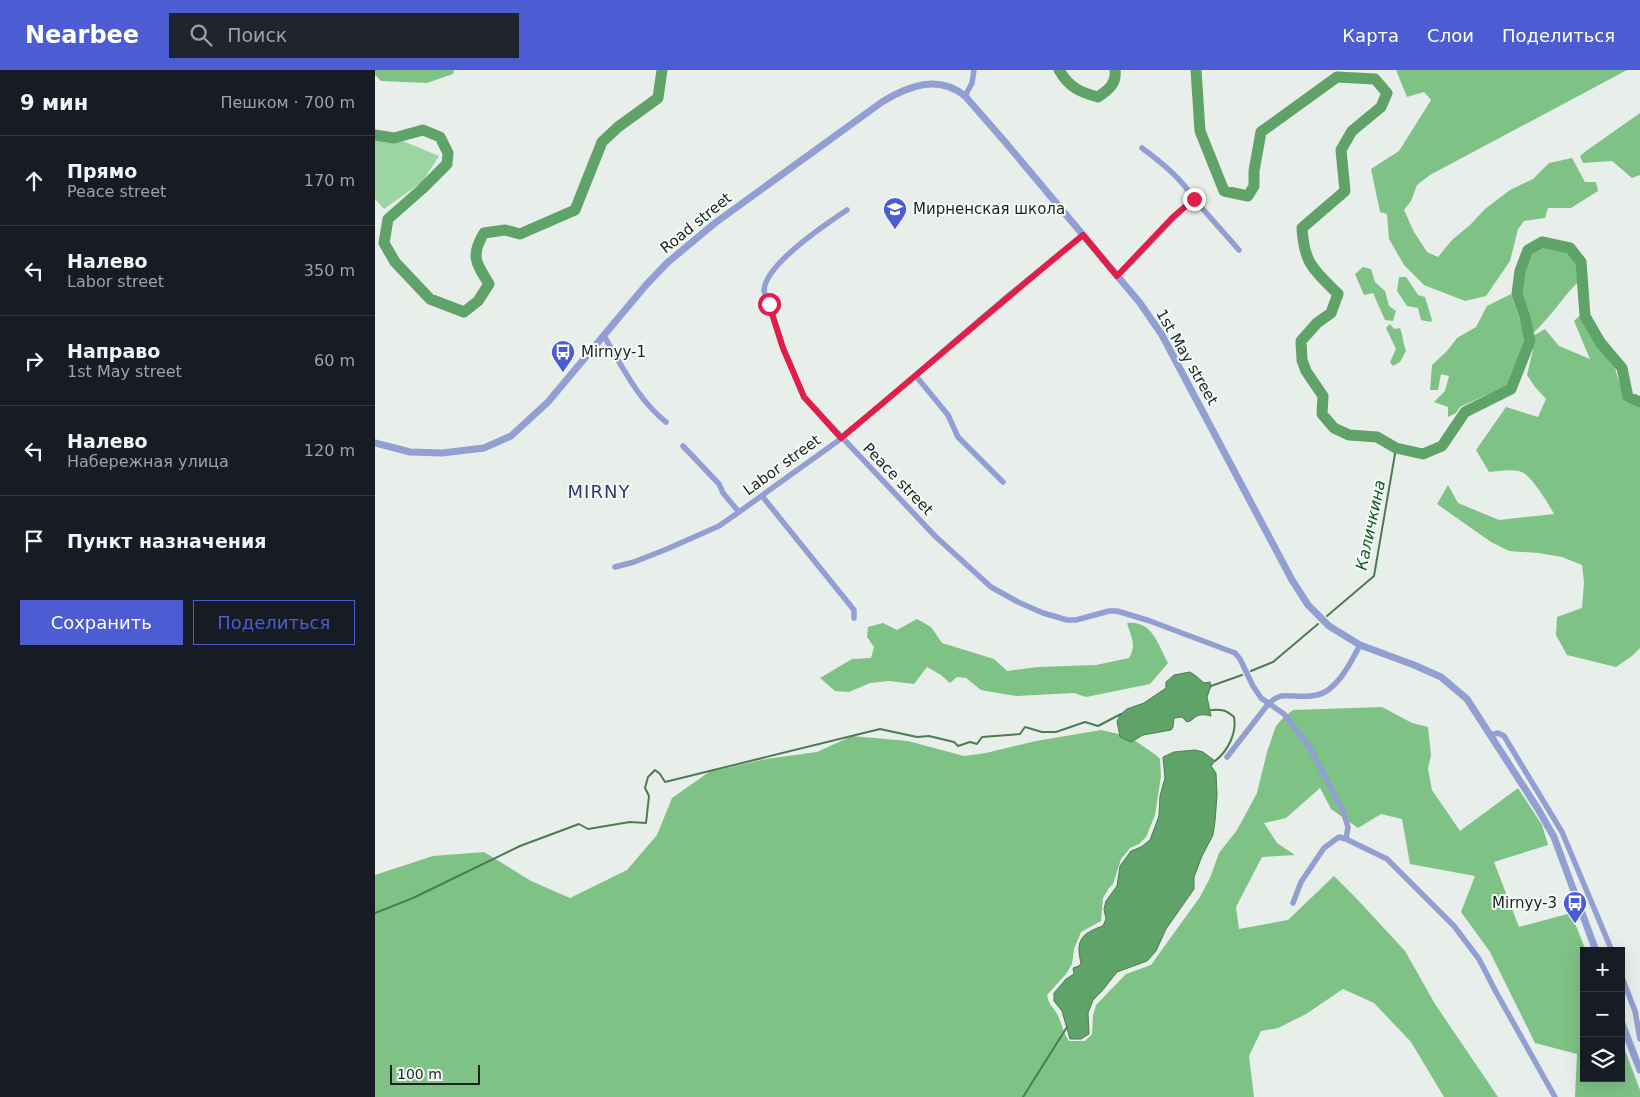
<!DOCTYPE html>
<html lang="ru">
<head>
<meta charset="utf-8">
<style>
	body { margin:0; font-family:"DejaVu Sans",sans-serif; background:#20242c; color:#f1f3f6 }
	.controls { position:absolute; right:15px; bottom:15px; display:grid; overflow:hidden; border-radius:0px; box-shadow:0 5px 20px #0002 }
	.controls button { width:45px; height:45px; display:grid; place-items:center; padding:0; border:0; border-bottom:1px solid #363941; background:#171b24; color:#f1f3f6; font:25px sans-serif }
	.scale { position:absolute; left:15px; bottom:12px; width:90px; box-sizing:border-box; padding-left:5px; border:2px solid #1f2220; border-top:0; font-size:14px; line-height:18px; white-space:nowrap; color:#1f2220; -webkit-text-stroke:4px #f5fbf6; paint-order:stroke }
	.stop { position:absolute; width:15px; height:15px; margin:-11px; border:4px solid #e11d48; border-radius:50%; background:#fff }
	.stop.end { background:#e11d48; border-color:#fff; box-shadow:0 1px 5px #0008 }
	.list { margin:0; padding:0; list-style:none }
	h2 { display:flex; justify-content:space-between; align-items:center; height:65px; margin:0; padding:0 20px; font-size:21px }
	h2 small { font-size:16px; font-weight:400; color:#9ea1a6 }
	.list li { display:grid; grid-template-columns:32px 1fr auto; gap:15px; align-items:center; box-sizing:border-box; height:90px; padding:0 20px; border-top:1px solid #363941 }
	.list b { display:block; font-size:19px; white-space:nowrap }
	.list p { margin:0; font-size:16px; white-space:nowrap; color:#9ea1a6 }
	.list em { font-size:16px; font-style:normal; color:#9ea1a6 }
	.actions { display:flex; gap:10px; padding:15px 20px }
	.actions a { flex:1; padding:11px 0; border:1px solid #4c5cd2; border-radius:0px; text-align:center; font-size:18px; color:#4c5cd2 }
	.actions .main { background:#4c5cd2; color:#fff }
	.icon { flex:none; width:28px; height:28px; fill:none; stroke:currentColor; stroke-width:2; stroke-linecap:round; stroke-linejoin:round }
	.map { position:relative; flex:none; width:1265px; height:1027px; overflow:hidden }
	header { display:flex; align-items:center; gap:30px; box-sizing:border-box; height:70px; padding:0 25px; background:#4c5cd2; color:#fff }
	header strong { font-size:24px }
	nav { display:flex; gap:28px; margin-inline-start:auto; font-size:18px }
	.search { width:350px; height:45px; background:#20242c; display:flex; align-items:center; gap:12px; box-sizing:border-box; padding:0 18px; border-radius:0px; color:#9ea1a6; font-size:19px }
	main { display:flex }
	aside { flex:1; background:#171b24 }
	.map>svg:first-child { display:block }
</style>
</head>
<body>
<header>
<strong>Nearbee</strong>
<div class="search"><svg class="icon" aria-label="search" viewBox="0 0 24 24"><circle cx="10" cy="10" r="6"/><path d="M15 15l6 6"/></svg>Поиск</div>
<nav><a>Карта</a><a>Слои</a><a>Поделиться</a></nav>
</header>
<main>
<aside>
<h2>9 мин<small>Пешком · 700 m</small></h2>
<ul class="list">
<li><svg class="icon" aria-label="ahead" viewBox="0 0 24 24"><path d="M12 20V5M6 11l6-6 6 6"/></svg><div><b>Прямо</b><p>Peace street</p></div><em>170 m</em></li>
<li><svg class="icon" aria-label="left" viewBox="0 0 24 24"><path d="M17 20v-9H6M10 6l-5 5 5 5"/></svg><div><b>Налево</b><p>Labor street</p></div><em>350 m</em></li>
<li><svg class="icon" aria-label="right" viewBox="0 0 24 24"><path d="M7 20v-9h11M14 6l5 5-5 5"/></svg><div><b>Направо</b><p>1st May street</p></div><em>60 m</em></li>
<li><svg class="icon" aria-label="left" viewBox="0 0 24 24"><path d="M17 20v-9H6M10 6l-5 5 5 5"/></svg><div><b>Налево</b><p>Набережная улица</p></div><em>120 m</em></li>
<li><svg class="icon" aria-label="arrive" viewBox="0 0 24 24"><path d="M6 21V4h12l-3 4 3 4H6"/></svg><div><b>Пункт назначения</b></div></li>
</ul>
<div class="actions"><a class="main">Сохранить</a><a>Поделиться</a></div>
</aside>
<div class="map">
<svg width="1265" height="1027" viewBox="0 0 1265 1027">
	<rect width="100%" height="100%" fill="#e8eee9"/>
	<path fill="#9bd5a1" d="M0,69L30,72L64,86L47,112L9,139L0,129Z"/>
	<path fill="#7ec286" d="M0,0H79L78,4L52,13L6,11L0,5Z
		M1021,0H1252L1055,105L1042,115L1036,131L1029,140L1039,162L1052,182L1063,187L1077,170L1095,155L1110,139L1135,120L1158,109L1174,93L1197,88L1210,112H1221L1223,121L1196,138H1173L1170,148L1149,151L1143,159L1135,191L1111,226L1090,231L1049,215L1029,195L1014,169L1012,144L1005,142L996,99L1024,81L1056,30L1049,22L1032,27Z
		M1265,43V105L1257,108L1237,91L1208,93L1205,86L1211,81Z
		M1168,174L1194,180L1204,194L1203,212C1187,228 1175,248 1158,263L1146,226V209L1159,181Z
		M988,197L996,199L1000,212L1010,221L1014,236L1021,241L1018,251L1010,250L998,223L989,225L980,204Z
		M1024,207H1031L1043,225L1050,227L1057,250L1056,252L1046,250L1043,238L1032,236L1022,221Z
		M1136,224L1151,270L1133,315L1085,337L1081,343L1073,347V337L1059,332L1070,321L1074,306L1066,304L1063,320H1055L1057,295L1072,281L1082,268L1101,257L1112,236Z
		M1205,245L1219,270L1239,295L1250,332L1265,337V578L1257,586L1241,597L1192,585L1181,565L1182,547L1207,538L1209,512L1207,495L1187,487L1164,483L1134,481L1116,472L1062,434L1073,415L1083,433L1124,450L1179,444C1174,434 1158,409 1149,403C1140,398 1124,401 1114,402L1101,380L1131,337L1163,347L1171,329L1160,317L1152,305L1158,280V266L1170,259L1184,276L1215,289L1199,251Z
		M1015,254L1019,259L1025,258C1028,266 1028,273 1031,281L1025,292L1018,296L1015,292L1021,279L1011,258Z
		M542,549L556,557L567,573L619,589L632,601L663,597L721,595L754,588C762,575 756,567 752,553C777,550 783,574 793,593L775,614L711,627L699,623L642,626L628,624L606,620L591,608L582,607L575,613L566,605L552,597L539,614L514,611L495,613L474,622L460,621L445,608L477,589L496,588L499,577L492,567L493,557L508,553L522,560Z
		M1007,637L1037,653L1053,657L1056,685L1053,699L1057,720L1085,761L1143,718L1167,755L1173,775L1119,792L1144,857L1196,843L1211,881H1209V1008H1246V970L1265,1020V1027H1200L1202,984L1160,973L1115,882L1086,842L1100,806L1035,794L1027,749L1006,744L983,758L956,739L945,718L911,748L889,753L902,773L920,785L887,787L861,837L864,859L913,850L959,806L982,829L1030,881L1060,934L1123,1027H1069L1036,972L999,933L968,919L931,944L903,958L886,961L874,986L879,1027H0V805L58,786L109,782L156,811L195,828L252,800L282,765L297,728L334,702L391,689L442,682L477,666L533,671L589,686L611,683L661,671L726,660L753,666L781,685L785,689L786,706L780,745L771,767L764,774L755,778L746,789L738,814L734,818L728,828L726,851L706,862L699,879L697,894L691,904L672,925C674,936 677,935 682,944C687,953 688,963 694,971H710L717,964L718,946L721,935L751,904L776,895L825,827L835,808L844,783L862,760L882,723L892,682L901,656L908,648L918,640Z"/>
	<path fill="#5fa368" stroke="#4c7c52" d="M815,602L821,606L829,613L835,612L836,616L832,627L836,646C832,645 826,644 822,646C818,648 817,651 812,652L807,647L799,648L798,657L796,660L768,665L756,672L745,667L742,651L746,644L752,639L769,633L791,618V612L799,605Z
		M820,680L828,682L840,691L836,696L841,703L842,725L840,751L838,765L827,786L819,807V819L791,859L781,881L772,891L742,902L727,921L718,930L713,943L714,964L706,969H695L687,941L679,931V923L691,909L699,904L698,898L704,896L706,893C700,870 707,863 728,856L731,849L729,839L731,831L742,816L745,796L756,781L766,777L775,770L784,746L785,726L790,708L788,687L799,682Z"/>
	<g fill="none" stroke-linecap="round" stroke-linejoin="round">
		<path stroke="#4c7c52" stroke-width="2" d="M952,546L999,506L1021,378
			M876,601L898,592L943,554
			M836,616L867,605
			M836,640C847,639 851,640 859,647C862,663 853,681 840,691
			M0,843L38,828L145,776L204,754L213,759L255,752L271,753L274,726L270,718L273,707L280,700L285,704L290,712L505,659L542,667L554,666L579,672L583,676L595,672L602,674L607,667L645,664L650,657L667,662H681L710,652L723,656L746,644
			M648,1027L692,957"/>
		<path stroke="#5fa368" stroke-width="11" d="M684,0C694,17 704,22 723,27C733,20 742,14 740,0
			M821,0L825,61L849,121L873,126L879,116V101L886,62L962,7L1000,9L1012,23L1006,37L977,61L966,80L970,121L927,158C929,194 939,200 963,224L956,243L942,253L926,271L927,290L931,301L948,326L947,344L959,358L974,365L1002,367L1021,378L1048,384L1067,376L1090,342L1136,319L1155,271L1150,248L1142,224L1145,201L1153,180L1167,172L1195,178L1206,192L1210,246L1225,272L1247,298L1253,327L1265,332
			M0,65L19,68L48,60L65,67L73,83L72,94L47,119L13,149L9,173L20,192L55,229L89,242L103,231L114,214C101,193 95,186 109,163L130,160L145,164L200,140L227,72L243,57L283,28L287,0"/>
		<path stroke="#919fd2" stroke-width="5.5" d="M590,26L597,13L599,0
			M767,78C787,93 806,108 819,129
			M472,140C451,154 389,195 389,221L408,278L429,327L560,466L616,517L643,532L668,543L682,547L692,550H701L734,541H742L775,551L860,583L865,589L878,616L886,628L909,644L934,676L968,741L973,757L971,769
			M742,206C769,182 791,152 819,129L864,180
			M229,266C247,296 263,330 291,352
			M541,306L573,345L583,367L628,412
			M308,376L344,414L348,423L364,442
			M387,426L479,540V548
			M240,497L259,492L292,479L344,456L364,442L467,368L628,230L708,165
			M1116,665L1123,663L1129,666L1187,762L1237,881
			M852,687L894,633L901,628L906,626C917,625 930,628 942,625C962,621 976,592 985,575
			M918,833L926,812L949,778L964,767L971,769L1012,789L1079,856L1104,889L1121,922L1180,1027
			M1246,905L1260,941L1265,969"/>
		<path stroke="#919fd2" stroke-width="7" d="M0,373L35,382L67,383L109,378L136,366L173,332L271,215L292,193L340,153L507,32C533,16 563,4 590,26L631,73L765,233L787,265L917,510L933,535L954,556L985,575L1039,595L1066,607L1092,629L1163,739L1179,767L1221,881
			M1246,951L1265,1000"/>
	</g>
	<g fill="none" stroke-linecap="round" stroke-linejoin="round">
		<path stroke="#e11d48" stroke-width="6" d="M394,234L408,278L429,327L466,368C547,301 626,232 708,165L742,206L798,147L819,129"/>
	</g>
	<defs>
		<g id="school-pin" transform="scale(1.25)"><path d="M0 17L-7.5 6A9.5 9.5 0 1 1 7.5 6Z" fill="#4c5cd2" stroke="#f5fbf6"/><path d="M0-5L7-2L0 1L-7-2ZM-4 1L0 2.5L4 1V4Q0 6-4 4Z" fill="#fff"/></g>
		<g id="bus-pin" transform="scale(1.25)"><path d="M0 17L-7.5 6A9.5 9.5 0 1 1 7.5 6Z" fill="#4c5cd2" stroke="#f5fbf6"/><path d="M-5-6H5V4H4V6H2V4H-2V6H-4V4H-5ZM-3.5-4V0h7V-4ZM-3.5 1.2v1.5H-2V1.2ZM2 1.2v1.5H3.5V1.2Z" fill="#fff"/></g>
	</defs>
	<g fill-rule="evenodd">
		<use href="#school-pin" x="520" y="139"/>
		<use href="#bus-pin" x="188" y="282"/>
		<use href="#bus-pin" x="1200" y="833"/>
	</g>
	<g text-anchor="middle" stroke-width="4" stroke-linejoin="round" paint-order="stroke">
		<g font-size="15" fill="#1f2220" stroke="#f5fbf6" text-anchor="start">
			<text x="538" y="144">Мирненская школа</text>
			<text x="206" y="287">Mirnyy-1</text>
			<text x="1182" y="838" text-anchor="end">Mirnyy-3</text>
		</g>
		<g font-size="15" fill="#1f2220" stroke="#f5fbf6">
			<text transform="translate(321 153) rotate(-39)" y="5">Road street</text>
			<text transform="translate(812 287) rotate(60)" y="5">1st May street</text>
			<text transform="translate(407 395) rotate(-36)" y="5">Labor street</text>
			<text transform="translate(523 409) rotate(46)" y="5">Peace street</text>
		</g>
		<g font-size="16" font-style="italic" fill="#125d25" stroke="#f5fbf6">
			<text transform="translate(995 455) rotate(-78)" y="6">Каличкина</text>
		</g>
		<g font-size="18" letter-spacing="1" fill="#303b75" stroke="#f5fbf6">
			<text x="224" y="428">MIRNY</text>
		</g>
	</g>
</svg>
<div class="controls">
<button>+</button>
<button>−</button>
<button><svg class="icon" aria-label="layers" viewBox="0 0 24 24"><path d="M12 4l9 5-9 5-9-5zM3 14l9 5 9-5"/></svg></button>
</div>
<div class="scale">100 m</div>
<div class="stop" style="left:394px;top:234px"></div>
<div class="stop end" style="left:819px;top:129px"></div>
</div>
</main>
</body>
</html>
